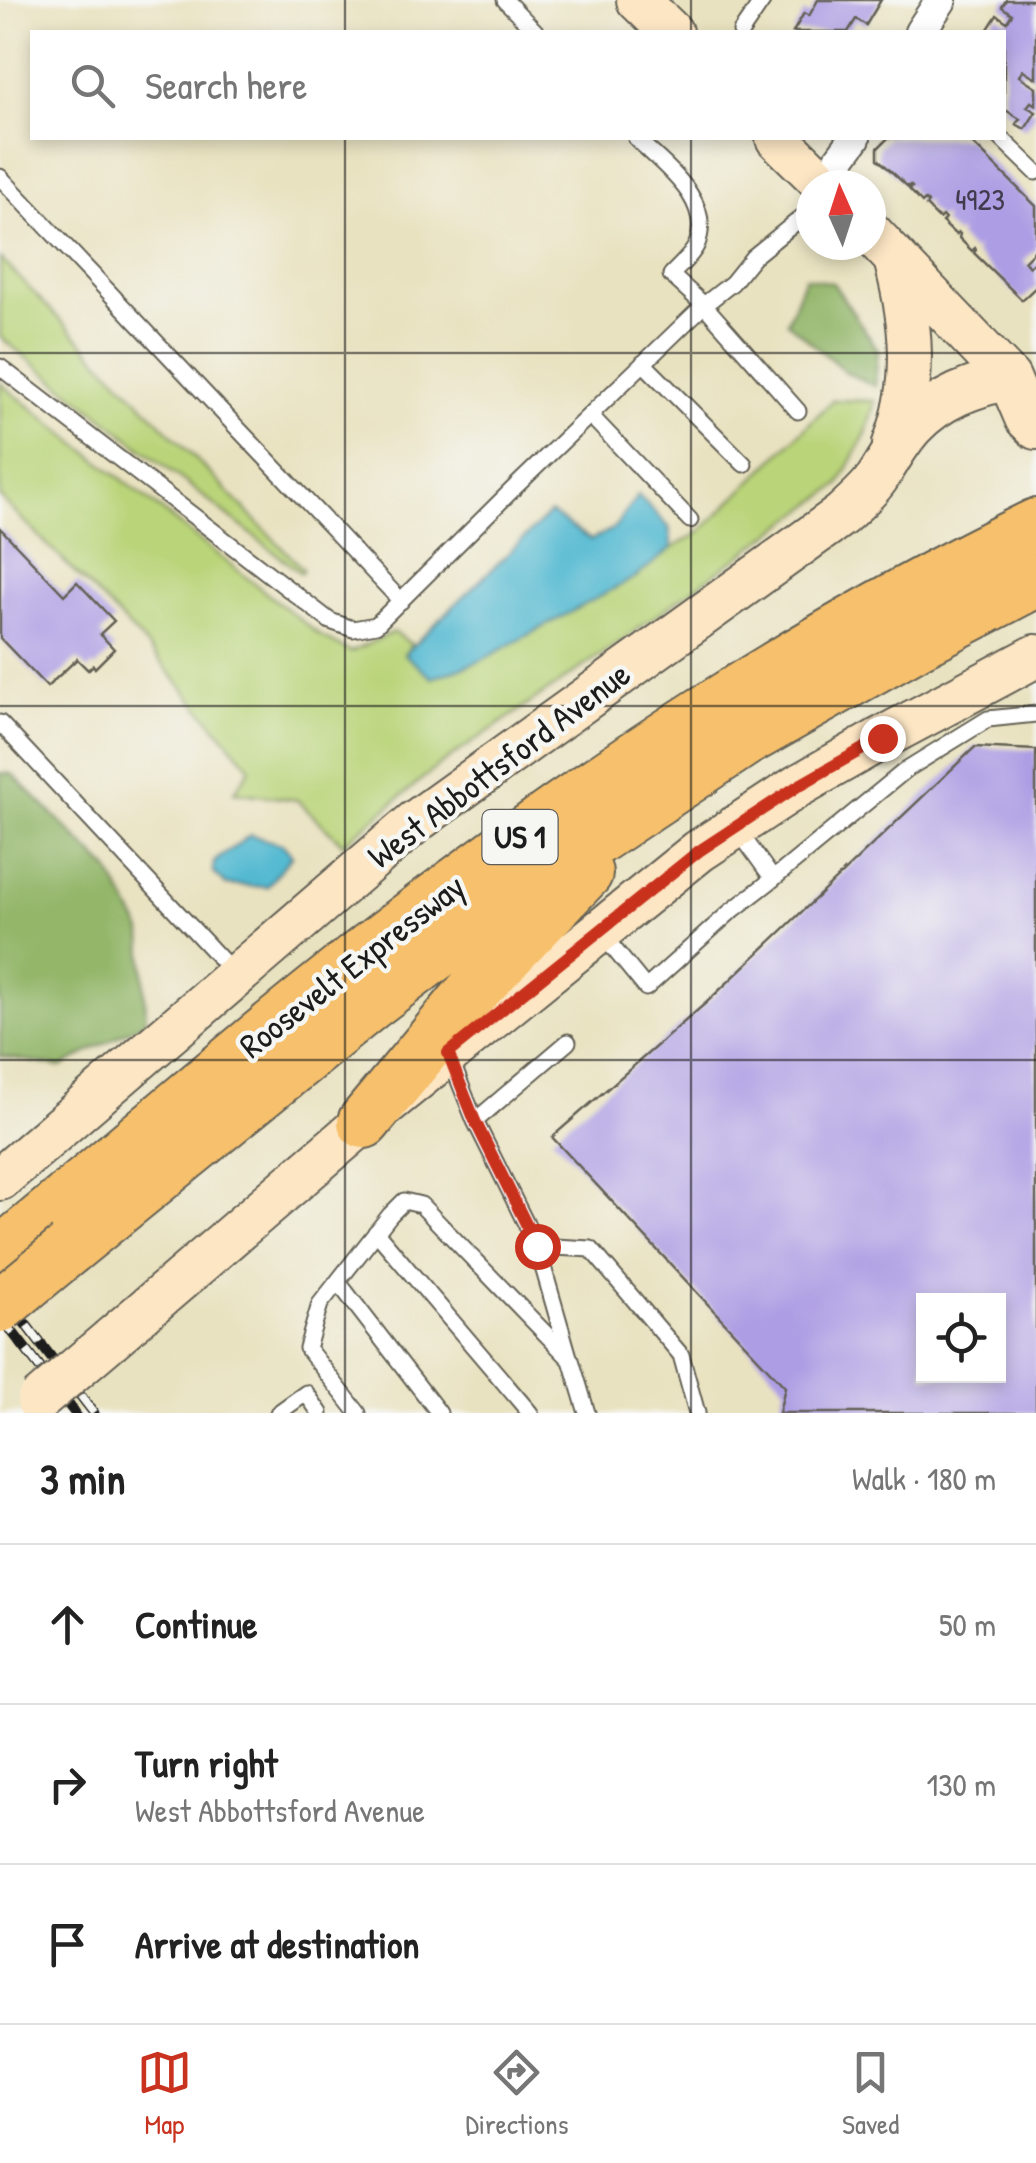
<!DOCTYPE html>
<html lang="en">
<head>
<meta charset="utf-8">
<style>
	body { margin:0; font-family:"Patrick Hand",sans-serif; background:#f2f2f2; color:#222 }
	.controls { position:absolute; right:30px; bottom:30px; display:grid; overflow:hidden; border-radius:0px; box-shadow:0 5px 15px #0003 }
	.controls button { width:90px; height:90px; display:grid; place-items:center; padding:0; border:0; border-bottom:2px solid #e0e0e0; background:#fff; color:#222; font:50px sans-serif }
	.compass { position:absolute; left:796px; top:170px; width:90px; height:90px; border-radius:50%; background:#fff; box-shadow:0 5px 15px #0003; rotate:357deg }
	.stop { position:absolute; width:30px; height:30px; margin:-22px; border:8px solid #c8321e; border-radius:50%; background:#fff }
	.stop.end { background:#c8321e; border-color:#fff; box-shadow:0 2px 10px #0008 }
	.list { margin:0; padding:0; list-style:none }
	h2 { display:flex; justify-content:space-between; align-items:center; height:130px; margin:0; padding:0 40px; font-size:42px }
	h2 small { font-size:32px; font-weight:400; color:#767676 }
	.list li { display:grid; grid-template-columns:65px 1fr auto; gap:30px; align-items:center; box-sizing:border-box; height:160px; padding:0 40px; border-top:2px solid #e0e0e0 }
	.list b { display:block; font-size:38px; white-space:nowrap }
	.list p { margin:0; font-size:32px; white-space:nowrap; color:#767676 }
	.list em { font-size:32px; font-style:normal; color:#767676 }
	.icon { flex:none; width:55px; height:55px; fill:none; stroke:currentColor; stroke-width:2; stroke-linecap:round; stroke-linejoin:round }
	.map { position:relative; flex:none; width:1036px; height:1413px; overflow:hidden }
	.search { position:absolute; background:#fff; box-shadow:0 5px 15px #0003; left:30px; right:30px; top:30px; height:110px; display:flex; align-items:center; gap:25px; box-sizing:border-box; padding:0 35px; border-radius:0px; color:#767676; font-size:38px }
	.sheet { height:610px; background:#fff }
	nav { display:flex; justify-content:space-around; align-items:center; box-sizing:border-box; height:140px; border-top:2px solid #e0e0e0; background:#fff; font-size:28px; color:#767676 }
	nav a { display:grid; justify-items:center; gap:5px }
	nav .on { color:#c8321e }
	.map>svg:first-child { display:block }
</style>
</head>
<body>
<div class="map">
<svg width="1036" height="1413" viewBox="0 0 1036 1413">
	<rect width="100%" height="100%" fill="#f6f6f2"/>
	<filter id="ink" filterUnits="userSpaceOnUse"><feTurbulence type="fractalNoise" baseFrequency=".01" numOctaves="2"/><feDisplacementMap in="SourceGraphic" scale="20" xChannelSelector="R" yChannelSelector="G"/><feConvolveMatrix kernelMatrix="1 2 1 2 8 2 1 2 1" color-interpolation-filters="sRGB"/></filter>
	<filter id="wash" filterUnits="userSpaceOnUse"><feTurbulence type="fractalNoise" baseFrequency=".0048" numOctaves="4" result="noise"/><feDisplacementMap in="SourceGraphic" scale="40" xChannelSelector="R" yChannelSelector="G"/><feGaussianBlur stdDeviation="2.25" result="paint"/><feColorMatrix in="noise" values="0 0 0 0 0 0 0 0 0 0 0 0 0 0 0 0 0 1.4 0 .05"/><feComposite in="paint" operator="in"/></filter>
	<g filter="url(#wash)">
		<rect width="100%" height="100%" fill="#e9e2c0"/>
		<path fill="#bad479" stroke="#6b784a" stroke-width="2.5" d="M0,258L303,569L301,573L0,337Z
			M0,383L322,637L351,652L393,632L411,644L405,654L672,548L699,533L833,400L875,401L866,433L839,485L618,643L438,766L343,844L297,800L234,792L251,768L141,639L0,497Z"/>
		<path fill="#93b669" stroke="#586942" stroke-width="2.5" d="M805,277L833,283L878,350L875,386L847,373L787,322Z
			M0,773L12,774L109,870L142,931L146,1021L61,1067L0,1056Z"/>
		<path fill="#52b9d1" stroke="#376a76" stroke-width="2.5" d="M638,495L669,527L672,548L636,577L478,662L432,678L404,654L550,513L591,540L614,528Z
			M250,835L282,844L292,855L267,887L226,885L213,872L214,862Z"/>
		<g id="blocks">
			<path fill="#ad9de4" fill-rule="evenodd" d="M818,0H881L866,25L856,19L848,32H793L804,13L809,16Z
				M1006,0H1036V78L1023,70L1019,76L1036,87V105L1031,102L1027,107L1036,112L1025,129L1016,124L1020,119L1004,109V32H986L997,15L1007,22L1012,14L1002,7Z
				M888,138H967L1036,206V249L1024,261L1029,267L1036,260V287L1022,300L974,253L976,250L975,248L972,251L959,238L960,234L958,232L956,235L942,222L945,219L942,216L939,219L926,206L928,203L925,200L922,203L909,189L912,187L910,185L908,187L878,159V148Z
				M0,528L64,595L77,582L114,621L100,634L114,649L95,668L93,665L88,670L77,659L47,687L0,638Z
				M975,747L1036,750V1413H779L785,1387L552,1137L707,1002ZM924,1300H998V1376H924Z"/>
		</g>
	</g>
	<g filter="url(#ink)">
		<use href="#blocks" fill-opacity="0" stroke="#646155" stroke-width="2.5"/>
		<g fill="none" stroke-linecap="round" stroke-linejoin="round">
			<g stroke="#646155" stroke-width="19">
				<path id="lane" d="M505,0L536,32
					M741,32L763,0
					M636,138C663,165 714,200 697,244C692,256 679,266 671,275L704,305L798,411
					M1001,138L1036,172
					M0,177L401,601
					M643,363L744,464
					M0,367L330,621L353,629L376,625L514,488L704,305L732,283L753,257L811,210
					M590,415L690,520
					M0,723L233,972
					M773,879L907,769L988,719L1036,714
					M601,933L646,988L729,913L773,879L737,829
					M450,1058L475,1121L537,1246L569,1357
					M475,1121L568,1042
					M376,1232L530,1413
					M537,1246L591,1249L681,1355L697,1413
					M338,1282L439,1413
					M278,1413L306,1393L320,1413
					M358,1413L307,1348L320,1304L390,1215L404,1201L421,1205L571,1360L587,1413"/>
			</g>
			<g stroke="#646155" stroke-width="34">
				<path id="street" d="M920,32L941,0
					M822,183L855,138"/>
			</g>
			<g stroke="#646155" stroke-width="46">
				<path id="secondary" d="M638,0L671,32
					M777,138L825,185
					M871,233L1009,378L1026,418L1036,428
					M894,444C918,382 912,322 895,259
					M0,1179L415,822L840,516C853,504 868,492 878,477C889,460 899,441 913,426C939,398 973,386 1009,378
					M111,1339L364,1122L699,851L798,786L882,738L1036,656"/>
			</g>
			<g stroke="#646155" stroke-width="56">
				<path id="highway" d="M364,1122L471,993L586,873
					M69,1249L369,1005L530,883L745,740L915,644L1036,581
					M0,1254C129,1149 253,1038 385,937C590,780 804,638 1036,525"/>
			</g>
			<use href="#lane" stroke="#fff" stroke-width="15"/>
			<use href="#street" stroke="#fff" stroke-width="30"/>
			<use href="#secondary" stroke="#fce6c4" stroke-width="42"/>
			<use href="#highway" stroke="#f7c06c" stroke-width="52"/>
			<g stroke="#1c1c1c" stroke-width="11">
				<path id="rail" d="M0,1291L94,1413
					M0,1316L75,1413"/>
			</g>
			<use href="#rail" stroke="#f6f6f2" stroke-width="8" stroke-dasharray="22" stroke-linecap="butt"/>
			<g stroke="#646155" stroke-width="46" stroke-linecap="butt">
				<path id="secondary-bridge" d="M38,1401L111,1339"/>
			</g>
			<g stroke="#646155" stroke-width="56" stroke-linecap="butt">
				<path id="highway-bridge" d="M0,1306L69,1249"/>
			</g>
			<use href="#secondary-bridge" stroke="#fce6c4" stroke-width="42"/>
			<use href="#highway-bridge" stroke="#f7c06c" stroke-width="52"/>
		</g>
	</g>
	<g fill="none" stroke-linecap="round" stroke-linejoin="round" filter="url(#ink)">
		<path stroke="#c8321e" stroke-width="12" d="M537,1246L475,1121L448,1053L699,851L798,786L882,738"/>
	</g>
	<path fill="none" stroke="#1c1c1c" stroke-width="2.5" stroke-opacity="0.55" d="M345,0V32M691,0V32M345,138V1413M691,138V1413M0,353H1036M0,706H1036M0,1060H1036"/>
	<g text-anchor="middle" stroke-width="9" stroke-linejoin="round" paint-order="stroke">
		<g font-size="30" fill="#403c4e">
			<text x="980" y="210">4923</text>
		</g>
		<rect fill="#f6f6f2" stroke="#5d5d5c" stroke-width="2.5" x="482.5" y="810" width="75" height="54" rx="8"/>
		<g font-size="32" font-weight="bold" fill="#1c1c1c">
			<text x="520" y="848">US 1</text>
		</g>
		<g font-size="35" fill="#1c1c1c" stroke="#f6f6f2">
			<text transform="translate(499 765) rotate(-37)" y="12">West Abbottsford Avenue</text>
			<text transform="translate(352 966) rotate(-38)" y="12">Roosevelt Expressway</text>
		</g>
	</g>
</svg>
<div class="controls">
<button><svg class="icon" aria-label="locate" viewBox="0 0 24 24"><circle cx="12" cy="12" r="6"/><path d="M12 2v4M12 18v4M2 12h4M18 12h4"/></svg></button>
</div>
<svg class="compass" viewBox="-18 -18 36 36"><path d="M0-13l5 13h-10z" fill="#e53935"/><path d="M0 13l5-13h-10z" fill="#767676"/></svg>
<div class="stop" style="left:537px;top:1246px"></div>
<div class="stop end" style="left:882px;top:738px"></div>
<div class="search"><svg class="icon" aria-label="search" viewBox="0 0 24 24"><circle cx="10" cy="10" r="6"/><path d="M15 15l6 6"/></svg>Search here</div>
</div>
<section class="sheet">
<h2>3 min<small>Walk · 180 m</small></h2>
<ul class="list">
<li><svg class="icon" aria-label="ahead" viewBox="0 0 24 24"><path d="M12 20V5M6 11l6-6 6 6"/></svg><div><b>Continue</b></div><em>50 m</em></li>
<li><svg class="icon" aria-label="right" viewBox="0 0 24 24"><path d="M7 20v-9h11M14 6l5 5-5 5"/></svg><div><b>Turn right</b><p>West Abbottsford Avenue</p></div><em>130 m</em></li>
<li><svg class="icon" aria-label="arrive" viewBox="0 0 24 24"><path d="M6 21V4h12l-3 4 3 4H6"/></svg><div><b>Arrive at destination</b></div></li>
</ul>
</section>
<nav>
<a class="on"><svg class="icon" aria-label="map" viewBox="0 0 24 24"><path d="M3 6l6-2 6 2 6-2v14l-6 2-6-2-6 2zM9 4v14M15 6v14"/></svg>Map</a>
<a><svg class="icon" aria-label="directions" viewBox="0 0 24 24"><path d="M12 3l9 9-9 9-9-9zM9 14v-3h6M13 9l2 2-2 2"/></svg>Directions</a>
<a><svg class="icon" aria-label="saved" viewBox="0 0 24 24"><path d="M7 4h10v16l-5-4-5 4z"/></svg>Saved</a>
</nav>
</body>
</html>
